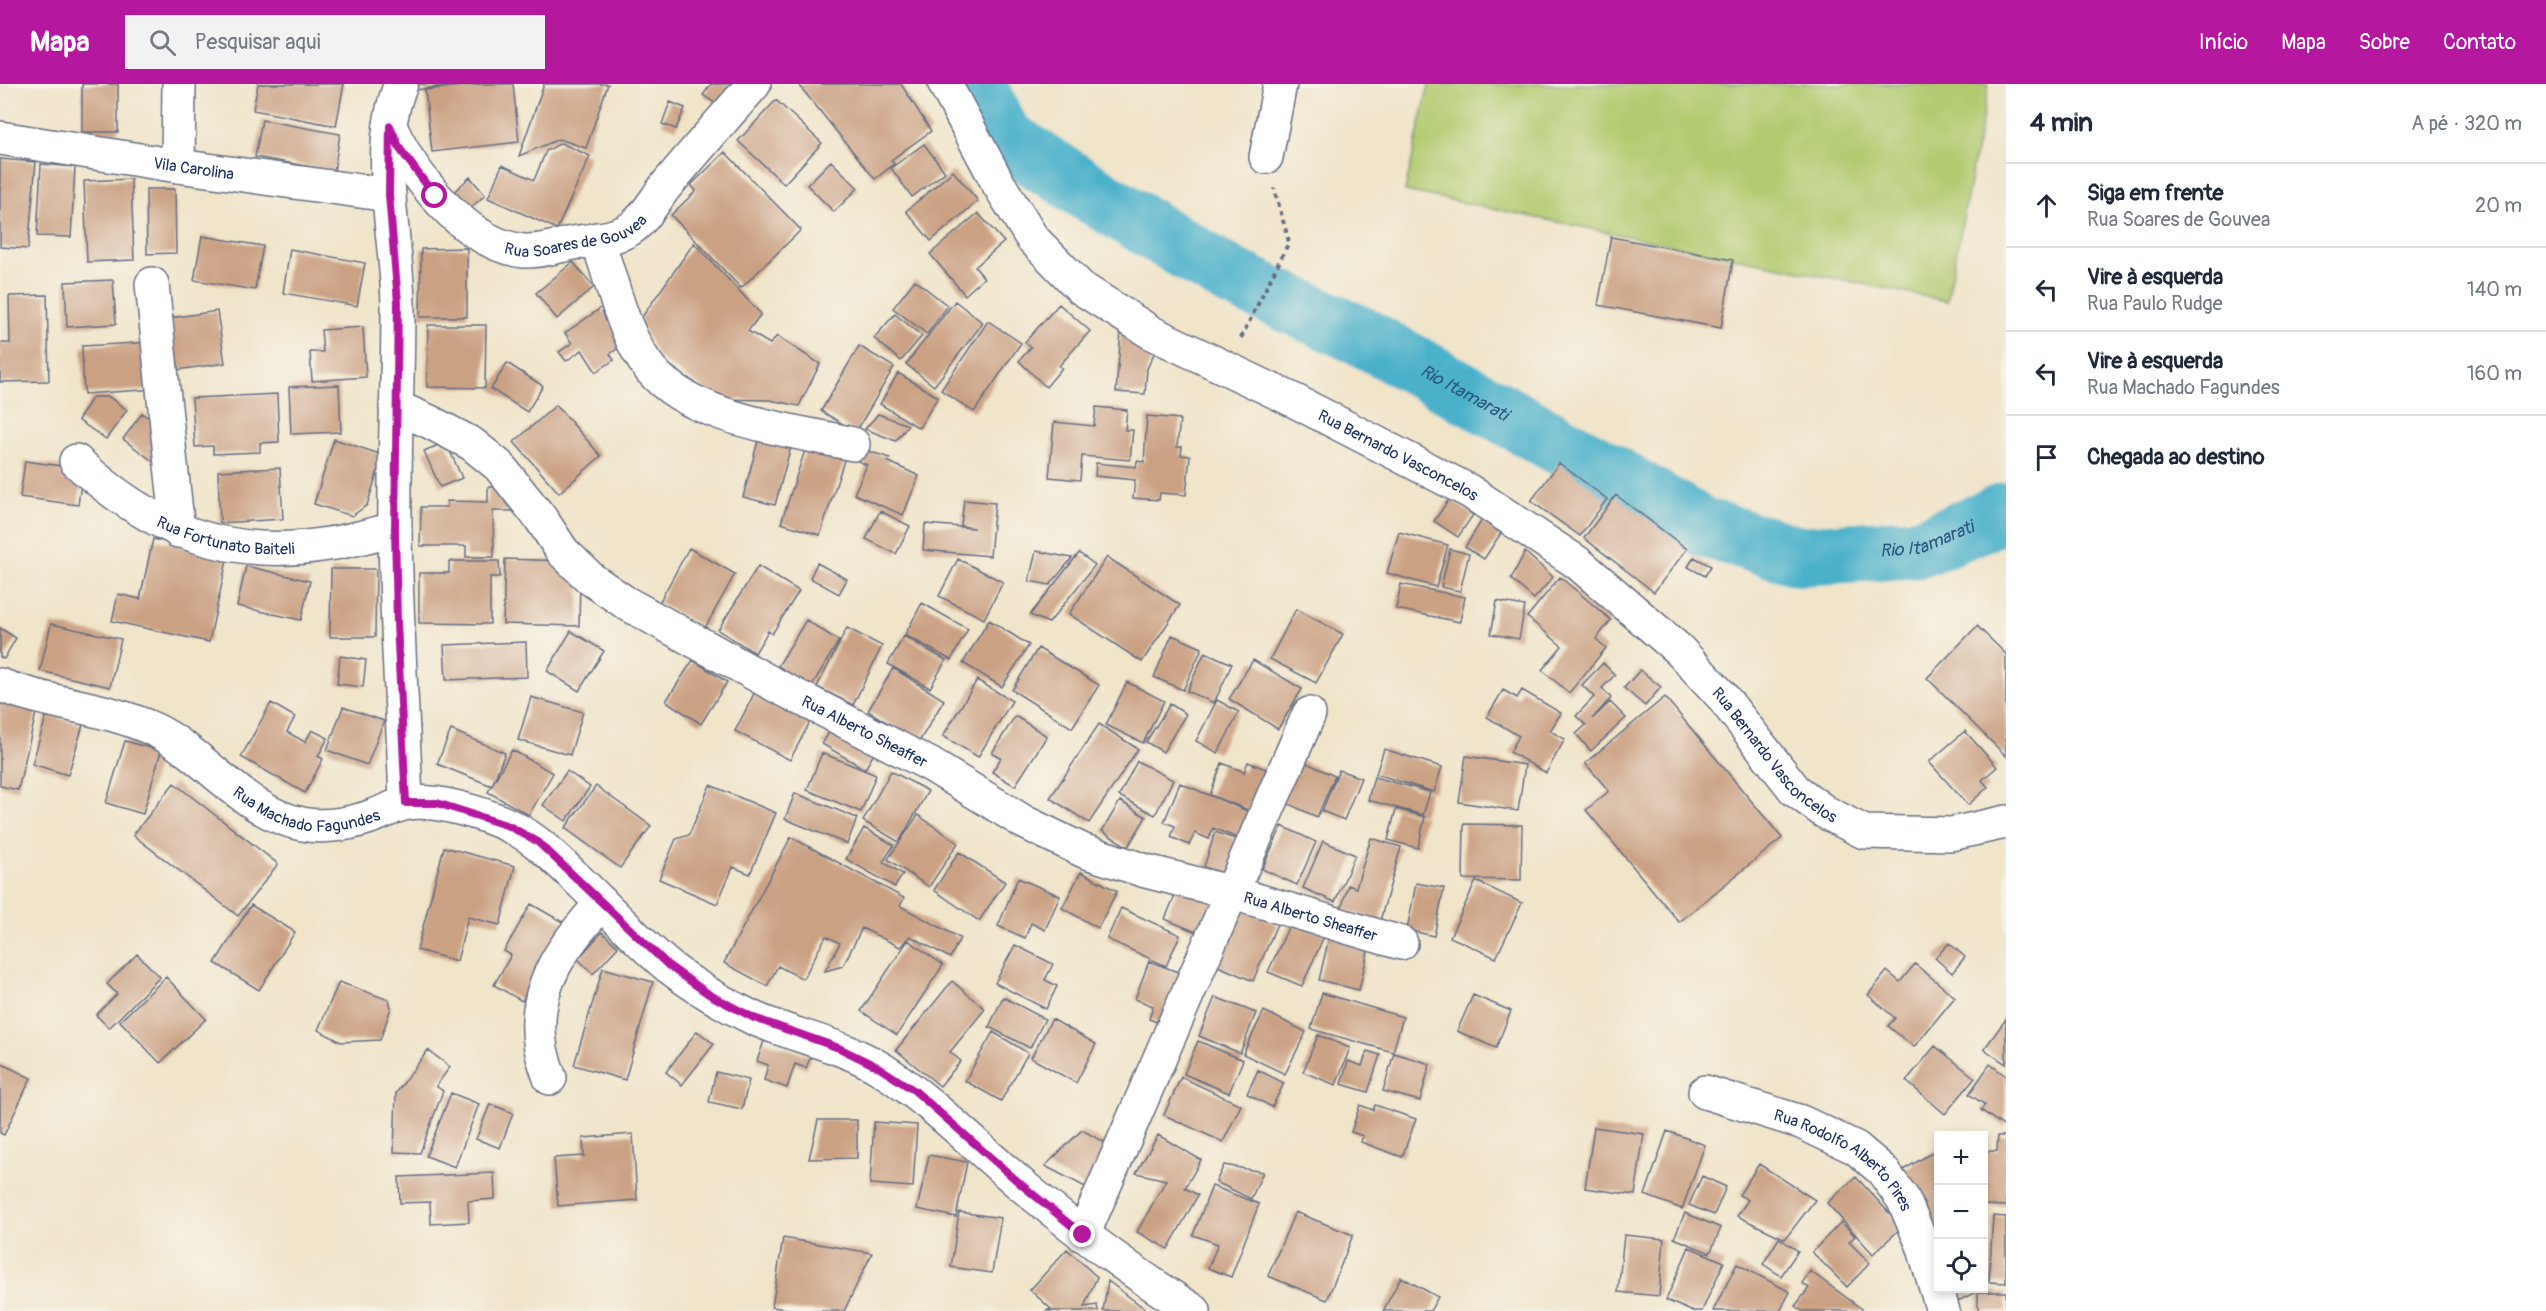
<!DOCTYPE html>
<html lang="pt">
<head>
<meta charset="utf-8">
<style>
	body { margin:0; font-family:Pangolin,sans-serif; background:#f2f2f3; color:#1f2937 }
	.controls { position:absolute; right:18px; bottom:18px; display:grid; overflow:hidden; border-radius:0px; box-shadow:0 3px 9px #0003 }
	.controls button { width:54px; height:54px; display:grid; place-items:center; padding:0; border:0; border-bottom:2px solid #e0e1e3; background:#fff; color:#1f2937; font:30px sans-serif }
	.stop { position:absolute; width:18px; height:18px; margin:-14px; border:4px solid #b5179e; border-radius:50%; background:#fff }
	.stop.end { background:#b5179e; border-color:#fff; box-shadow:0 2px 6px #0008 }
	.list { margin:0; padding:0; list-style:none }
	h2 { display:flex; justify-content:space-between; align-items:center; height:78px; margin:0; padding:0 24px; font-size:26px }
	h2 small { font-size:20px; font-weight:400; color:#747a83 }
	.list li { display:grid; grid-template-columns:39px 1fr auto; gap:18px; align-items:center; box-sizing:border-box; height:84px; padding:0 24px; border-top:2px solid #e0e1e3 }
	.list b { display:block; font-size:22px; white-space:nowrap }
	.list p { margin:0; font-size:20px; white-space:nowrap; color:#747a83 }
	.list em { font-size:20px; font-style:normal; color:#747a83 }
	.icon { flex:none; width:33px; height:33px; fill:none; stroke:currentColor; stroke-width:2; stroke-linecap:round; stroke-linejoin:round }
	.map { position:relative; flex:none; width:2006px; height:1227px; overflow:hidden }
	header { display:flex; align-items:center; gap:36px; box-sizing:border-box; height:84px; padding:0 30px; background:#b5179e; color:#fff }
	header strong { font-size:28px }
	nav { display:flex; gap:33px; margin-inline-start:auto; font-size:21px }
	.search { width:420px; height:54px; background:#f2f2f3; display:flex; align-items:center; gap:15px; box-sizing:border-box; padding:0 21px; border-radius:0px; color:#747a83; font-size:22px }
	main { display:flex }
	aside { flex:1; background:#fff }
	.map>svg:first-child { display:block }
</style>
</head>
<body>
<header>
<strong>Mapa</strong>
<div class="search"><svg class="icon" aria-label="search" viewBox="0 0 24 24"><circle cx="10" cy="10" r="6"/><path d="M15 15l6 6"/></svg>Pesquisar aqui</div>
<nav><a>Início</a><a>Mapa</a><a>Sobre</a><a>Contato</a></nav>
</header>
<main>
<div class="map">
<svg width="2006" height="1227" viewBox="0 0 2006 1227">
	<rect width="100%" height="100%" fill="#f7f3e8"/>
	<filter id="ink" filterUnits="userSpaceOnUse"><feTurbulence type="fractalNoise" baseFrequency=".0167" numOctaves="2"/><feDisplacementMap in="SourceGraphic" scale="12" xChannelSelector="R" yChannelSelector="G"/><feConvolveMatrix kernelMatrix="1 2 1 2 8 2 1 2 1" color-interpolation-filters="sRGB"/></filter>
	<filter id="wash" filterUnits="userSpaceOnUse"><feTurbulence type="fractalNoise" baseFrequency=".008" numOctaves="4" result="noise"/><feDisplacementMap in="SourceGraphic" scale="24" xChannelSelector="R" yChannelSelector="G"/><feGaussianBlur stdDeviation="1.35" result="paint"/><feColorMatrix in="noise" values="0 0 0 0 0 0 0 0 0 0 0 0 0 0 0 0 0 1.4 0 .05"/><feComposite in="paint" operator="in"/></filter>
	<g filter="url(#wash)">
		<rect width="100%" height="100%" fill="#f0e4c9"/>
		<path fill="#b2ca6f" stroke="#667c66" stroke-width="1.5" d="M1429,0H1989L1947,217L1405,107Z"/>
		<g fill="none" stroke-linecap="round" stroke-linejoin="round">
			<path stroke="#4cb1cb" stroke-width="60" id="s1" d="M976,0L1003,54L1100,115L1231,193L1363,253L1589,377L1702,443L1799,472L1920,464L2006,428"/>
		</g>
		<g id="blocks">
			<path fill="#cba184" d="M82,0H118V48H82Z
				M258,0H344L336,42L253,26Z
				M418,0H451V1L416,6Z
				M480,0H513L519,58L432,68L425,6Z
				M544,0H608L586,64L559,55L519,72Z
				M711,0H738L721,23L703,11Z
				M798,0H901L931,47L891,76L894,80L875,95Z
				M776,16L822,59L784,100L738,57Z
				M670,18L685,24L676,45L662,40Z
				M262,36L340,50L334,87L255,73Z
				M561,59L590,72L557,145L488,114L502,81L534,96L546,67Z
				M924,60L945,88L912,113L891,84Z
				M725,68L801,146L741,204L671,131L696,107L691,101Z
				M0,75L36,78L28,165L0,163Z
				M831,77L858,104L834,128L807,101Z
				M41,80L75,83L71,153L37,152Z
				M953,87L978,117L931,157L906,127Z
				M470,93L485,111L464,130L449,112Z
				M131,95L134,176L87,178L84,97Z
				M146,105H175L176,169L147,170Z
				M978,129L1004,158L975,183L984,194L965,211L930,170Z
				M202,152L263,162L255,206L194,196Z
				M1611,153L1733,176L1721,244L1598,221Z
				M694,159L761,230L748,247L770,260L777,252L820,280L799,322L770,316L718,315L658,273L639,237Z
				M467,164V233H420L421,165Z
				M290,165L365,179L357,222L283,209Z
				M573,178L594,203L557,235L536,209Z
				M113,196L116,240L67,243L65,198Z
				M915,196L948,222L927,250L893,224Z
				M47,211L49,297L0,298V259H10L9,212Z
				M955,217L983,239L934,302L906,280Z
				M1059,220L1090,247L1059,282L1062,284L1046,303L1019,277L1031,263L1025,258Z
				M601,224L625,259L610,270L614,276L596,288L582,266L566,277L559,268L572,259L565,249Z
				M217,227L225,279L177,286L170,234Z
				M895,230L922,252L901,277L874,254Z
				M988,237L1021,259L974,328L941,306Z
				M428,241H486L485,304L427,303Z
				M363,243L366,293L312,297L310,268H323L321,246Z
				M1121,247L1157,263L1147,285L1145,310L1116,308Z
				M155,258L157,305L84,310L82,262Z
				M859,262L894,283L856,348L821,327Z
				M507,279L543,302L527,328L491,305Z
				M898,289L938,313L919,344L880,320Z
				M339,301L341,348L291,350L289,303Z
				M277,310L279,358L260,359V368L213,370V362L195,363L192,314Z
				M93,313H109L127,326L106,355L78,336Z
				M556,321L601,372L559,409L514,358Z
				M1096,323L1127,326L1125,346H1133L1130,376L1082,372L1080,396L1049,393L1054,338L1094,342Z
				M142,329L165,346L166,362L154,378L123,355Z
				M878,330L908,341L896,357L865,345Z
				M1147,332L1180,335L1177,363H1182L1181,371L1190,372L1186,411L1160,409L1159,416L1133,414L1135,396L1095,392L1096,379L1136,383L1137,377L1144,378Z
				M810,351L848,364L820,451L781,439Z
				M759,353L791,362L775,421L743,413Z
				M334,355L383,371L367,421L352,432L314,420Z
				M446,358L462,394L440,403L424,367Z
				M868,367L890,374L887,377L919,392L903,431L854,410L867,381L858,377Z
				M25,377L83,385L78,421L20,413Z
				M1559,379L1607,415L1580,452L1531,417Z
				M280,384L283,435L220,439L218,387Z
				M488,403H515V427H493L494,473H466V462H420L421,423H447V417L488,418Z
				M1616,411L1687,465L1654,508L1584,454Z
				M1450,414L1473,431L1458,453L1434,437Z
				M964,416L995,419L990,472L923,466L925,440L974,444L961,442Z
				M880,427L910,442L896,470L866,455Z
				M1482,436L1501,449L1484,475L1465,463Z
				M1399,448L1448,461L1436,503L1387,489Z
				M153,455L228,472L209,558L112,537L118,510L140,515Z
				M689,464L735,490L705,544L659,519Z
				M1450,465L1469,470L1460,507L1441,503Z
				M1036,467L1072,474L1050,501L1029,497Z
				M1525,468L1553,493L1534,515L1511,495Z
				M1079,469L1095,481L1049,539L1030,531Z
				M1107,473L1180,521L1142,578L1069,530Z
				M1694,473L1711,482L1705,492L1688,483Z
				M505,475L566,477L580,494L579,542L503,540Z
				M958,475L1003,498L984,535L939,512Z
				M449,477H499L500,493H490V540L419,539V489H449Z
				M817,479L847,495L839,510L810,494Z
				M246,482L310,497L301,536L237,522Z
				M758,482L799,507L772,550L768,547L755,569L718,546Z
				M331,485H376L375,553H330Z
				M1560,493L1611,536L1596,555L1606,564L1569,609L1542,586L1562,562L1527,533Z
				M1401,500L1465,513L1460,538L1396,525Z
				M1497,517L1525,522L1519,555L1491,550Z
				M922,519L968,545L951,576L905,551Z
				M1296,525L1343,550L1316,599L1270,575Z
				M806,536L839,557L811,603L778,582Z
				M989,536L1029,561L1002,603L963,579Z
				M51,540L121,555L110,603L40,587Z
				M1977,542L2006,570V672L1927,594Z
				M0,544L16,554L4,575L0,573Z
				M847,544L882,562L853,621L817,603Z
				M571,547L604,567L579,607L547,587Z
				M1172,551L1202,564L1183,606L1154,593Z
				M904,552L946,576L930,604L888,580Z
				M526,558L527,593L446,596L444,561Z
				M1038,564L1099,601L1072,644L1012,606Z
				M1205,568L1232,580L1214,619L1187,607Z
				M340,572L366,576L363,603L337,600Z
				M693,576L727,598L701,640L666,617Z
				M1253,576L1302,605L1278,645L1229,615Z
				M1603,579L1615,591L1602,604L1611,614L1592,635L1610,618L1626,634L1591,667L1576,650L1586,641L1576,632L1594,613L1582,601Z
				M893,584L944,616L919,658L868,627Z
				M1640,586L1661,603L1645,622L1624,604Z
				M977,596L1012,617L978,673L943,652Z
				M1127,598L1164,617L1143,659L1106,641Z
				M756,606L812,634L790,676L735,647Z
				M1503,606L1517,614L1522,606L1561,629L1550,647L1565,655L1546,689L1510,668L1519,652L1487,633Z
				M531,613L583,628L570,671L518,656Z
				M1665,613L1782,754L1679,838L1586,726L1609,707L1585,679Z
				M0,616L37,625L18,706L0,702Z
				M1217,616L1239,628L1218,669L1196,657Z
				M271,619L295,633L287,648L305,658L312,646L328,654L318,672L323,675L305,709L241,673Z
				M1170,620L1186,630L1163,668L1146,658Z
				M343,623L384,637L367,681L327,666Z
				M47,630L83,641L68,691L32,680Z
				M1015,632L1047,652L1015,702L992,688L1001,674L992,669Z
				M836,637L879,661L865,685L822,660Z
				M1099,640L1138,665L1089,739L1050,714Z
				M451,646L505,669L492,702L437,680Z
				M1965,647L1997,683L1982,696L1988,703L1968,721L1929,678Z
				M125,657L161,667L143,730L106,719Z
				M1384,665L1442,683L1434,708L1376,690Z
				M512,666L553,689L529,731L488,708Z
				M822,669L876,691L861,728L807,706Z
				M1466,672L1525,681L1518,727L1459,718Z
				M1300,676L1335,692L1317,733L1282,717Z
				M1137,677L1173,696L1155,731L1119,712Z
				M1248,678L1271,687L1261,731L1210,711L1222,679L1244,688Z
				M1339,686L1361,694L1344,736L1322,727Z
				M567,687L590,703L566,737L543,721Z
				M891,687L928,707L899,758L863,737Z
				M1374,693L1430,708L1423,731L1368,716Z
				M174,699L278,780L238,832L133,751Z
				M1180,699L1250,728L1240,755L1213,744L1209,755L1195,749L1189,761L1171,753L1175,742L1164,738Z
				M710,701L776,729L750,790L733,783L717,820L659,795L676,755L689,751Z
				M596,702L651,742L620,784L565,744Z
				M795,709L857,734L847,760L785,735Z
				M1120,717L1146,733L1128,763L1102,747Z
				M1396,725L1425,733L1418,764L1388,756Z
				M918,731L958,759L929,803L888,775Z
				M1464,740L1522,741L1521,796L1463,795Z
				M1282,742L1316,758L1297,801L1262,785Z
				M864,744L894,761L883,778L903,790L895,803L846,775Z
				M1215,748L1247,759L1236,794L1204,783Z
				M791,753L904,814L900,822L960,854L950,874L910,852L900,863L862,844L843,882L825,887L840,859L826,852L803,895L778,882L767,902L724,879Z
				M1371,754L1401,763L1380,837L1341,826L1348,801L1356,804Z
				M1323,757L1355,771L1335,818L1303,804Z
				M444,763L515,782L500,841L468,833L457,877L417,866Z
				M959,768L1005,798L979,837L934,806Z
				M1081,788L1117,807L1098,844L1062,824Z
				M1018,794L1060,812L1045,846L1031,839L1025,854L998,842Z
				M1181,797L1224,815L1208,853L1165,835Z
				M1476,797L1522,819L1496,874L1450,853Z
				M1416,799L1444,804L1434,852L1407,846Z
				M531,820L566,840L522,917L494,901L511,871L504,867Z
				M251,821L295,848L259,906L215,879Z
				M1121,824L1180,851L1166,882L1107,855Z
				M1242,825L1277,840L1253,897L1218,882Z
				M1292,835L1325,850L1302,902L1268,888Z
				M602,848L618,863L593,890L578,875Z
				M1330,849L1370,859L1359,906L1319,896Z
				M908,856L943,881L897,951L861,927Z
				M1949,859L1965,873L1952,889L1935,874Z
				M1015,861L1053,880L1045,896L1057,902L1046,925L995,899Z
				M137,870L160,893L109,944L96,931L117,910L107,900Z
				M1149,877L1191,893L1167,942L1149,935L1153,922L1135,915Z
				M1915,880L1955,913L1914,963L1888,942L1895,934L1868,911L1887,887L1900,898Z
				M603,884L653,898L625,996L574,981Z
				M166,893L206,935L160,979L120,937Z
				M952,897L985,925L950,968L961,977L940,1002L896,966Z
				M339,898L389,916L391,924L380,956L341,958L318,946Z
				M1322,909L1403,933L1393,968L1311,945Z
				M1473,911L1511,927L1496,964L1457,947Z
				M1003,913L1045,935L1030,964L989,943Z
				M1215,913L1256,929L1240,969L1199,952Z
				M1264,927L1306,948L1285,990L1243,970Z
				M1052,935L1096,960L1076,999L1031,974Z
				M2006,935V980L1984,965Z
				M697,947L714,960L682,1001L666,988Z
				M993,948L1028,969L1001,1017L965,997Z
				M1318,951L1350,964L1336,1001L1303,988Z
				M764,957L811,972L806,984L795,980L787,1004L764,996L768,981L757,977Z
				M1198,957L1243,976L1229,1009L1184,990Z
				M1935,962L1975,994L1945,1030L1906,997Z
				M428,966L450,983L436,1002L443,1007L420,1069L394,1068L396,1009Z
				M1367,967L1380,971L1368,1008L1341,1000L1348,977L1362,982Z
				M1394,969L1430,980L1420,1017L1383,1007Z
				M0,979L31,994L4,1051L0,1049Z
				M1990,980L2006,992L2005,1043L1981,1026L1985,1021L1969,1010Z
				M1258,986L1284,999L1272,1023L1247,1010Z
				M716,988L749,996L742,1025L709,1018Z
				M1181,993L1241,1021L1223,1058L1164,1031Z
				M451,1009L479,1020L455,1083L426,1072Z
				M490,1020L513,1029L500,1064L476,1055Z
				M1360,1021L1373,1026L1375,1021L1416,1035L1402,1073L1361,1058L1363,1052L1351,1048Z
				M818,1036H857V1074L809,1075Z
				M874,1038L917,1041L913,1103L870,1100Z
				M1594,1043L1644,1050L1635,1111L1585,1104Z
				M1082,1046L1115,1064L1093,1107L1045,1082Z
				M1667,1047L1705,1061L1682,1125L1645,1111Z
				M633,1050L637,1116L558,1122L554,1074L584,1072L583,1054Z
				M1158,1051L1201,1076L1185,1104L1198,1111L1168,1165L1137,1148L1166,1096L1136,1089Z
				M1998,1052H2006V1122L1984,1121V1067H1997Z
				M1938,1065V1141L1931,1145L1898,1089Z
				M929,1071L967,1078L956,1133L917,1125Z
				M1759,1080L1815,1116L1785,1155L1737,1132L1748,1116L1739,1111Z
				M1224,1081L1263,1088L1251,1115L1216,1098Z
				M494,1089L495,1115L468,1117L469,1138L431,1140L430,1118L400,1119L399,1093Z
				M1702,1092L1726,1103L1714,1131L1689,1121Z
				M1856,1093L1902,1143L1873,1170L1827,1119Z
				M1212,1102L1259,1120L1231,1193L1208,1184L1218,1160L1193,1151Z
				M959,1128L1001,1134L992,1189L951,1183Z
				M1295,1128L1353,1151L1327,1216L1268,1192Z
				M1685,1129L1721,1144L1710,1169L1674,1154Z
				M1993,1132L2006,1133V1199L1989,1198Z
				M1841,1138L1855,1152L1849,1158L1870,1179L1847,1203L1812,1168Z
				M1624,1151L1664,1155L1659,1212L1618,1208Z
				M783,1154L872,1169L844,1227H800L772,1223Z
				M1779,1154L1798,1167L1781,1192L1763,1180Z
				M1689,1163L1724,1178L1702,1227H1691L1666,1216Z
				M1067,1165L1097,1193L1084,1223L1097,1221L1098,1227H1046L1051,1225L1030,1206Z
				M1737,1180L1790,1208L1780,1227H1713Z
				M1810,1187L1862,1225L1861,1227H1802L1795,1222L1809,1204L1802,1199Z
				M1401,1193L1438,1213L1430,1227H1383Z
				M1108,1197L1148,1227H1103Z
				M1950,1204H1971L1974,1209L1956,1218Z
				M1978,1208H2006V1227H1978Z"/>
		</g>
	</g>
	<g filter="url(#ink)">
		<use href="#blocks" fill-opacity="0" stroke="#666e83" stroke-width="1.5"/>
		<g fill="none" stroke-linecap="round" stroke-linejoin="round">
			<g stroke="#666e83" stroke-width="36">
				<g id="minor">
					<path d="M401,0C373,66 397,151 398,221C398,296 394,372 395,447C396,538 403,628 406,719"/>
					<path id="s2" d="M945,0L998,99L1032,154L1081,204L1152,249L1295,317L1469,407L1578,479L1679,566L1721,611L1795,706L1825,728L1864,748L1951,750L2006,738"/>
					<path id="s3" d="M390,42C412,91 466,161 524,167C539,168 558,162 573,159C592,156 614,155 630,145C645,135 654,117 665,103C694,68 724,34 754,0"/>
					<path id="s4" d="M0,54L178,82L389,111"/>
					<path d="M1266,73L1280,0"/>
					<path d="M178,82L179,0"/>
					<path d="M597,155C612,196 623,252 651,286C693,336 792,346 853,360"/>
					<path d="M152,200L178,447"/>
					<path id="s5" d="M396,323L430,338L472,360L499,382L542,436L563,468L591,495L626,519L773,600L931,681L1024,738L1084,767L1146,787L1233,809L1401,859"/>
					<path id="s6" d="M76,377C150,445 226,477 328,460C350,457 373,450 395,445"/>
					<path id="s7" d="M0,601C51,621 104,622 155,646C206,671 245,729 302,740C325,745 356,739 378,730C386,727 395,722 404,720C432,713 486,730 512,743C536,755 553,772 573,791C605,821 635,855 669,883C695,903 724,920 753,934C796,953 844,961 883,986C934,1019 977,1064 1024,1103C1078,1148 1134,1190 1194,1227"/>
					<path d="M550,994C546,983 541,970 540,958C532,901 565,859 602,819"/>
					<path id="s8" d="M1705,1008L1801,1038L1856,1064L1882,1086L1903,1115L1923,1161L1943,1227"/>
					<path d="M1083,1151L1309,630"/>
				</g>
			</g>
			<path stroke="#666e83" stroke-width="4" stroke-dasharray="4.5 4.5" stroke-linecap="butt" d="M1241,254L1289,158L1274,104"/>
			<use href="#minor" stroke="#fff" stroke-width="33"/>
		</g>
	</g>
	<g fill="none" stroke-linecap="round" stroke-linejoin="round" filter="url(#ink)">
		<path stroke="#b5179e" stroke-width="8" d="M435,112L400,65L390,42L389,111L398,218L395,445L397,539L406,719H437L509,742L538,758L669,882L710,911L754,934L839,964L878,983L915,1007L1023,1102L1083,1151"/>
	</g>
	<g text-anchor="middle" stroke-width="5" stroke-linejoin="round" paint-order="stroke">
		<g font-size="16" fill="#1b2f5e" stroke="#f7f3e8">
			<text dy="6" stroke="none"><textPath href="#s4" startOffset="196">Vila Carolina</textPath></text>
			<text dy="6" stroke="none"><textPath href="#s3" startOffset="244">Rua Soares de Gouvea</textPath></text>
			<text dy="6" stroke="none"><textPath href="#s2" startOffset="606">Rua Bernardo Vasconcelos</textPath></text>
			<text dy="6" stroke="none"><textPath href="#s6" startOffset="172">Rua Fortunato Baiteli</textPath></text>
			<text dy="6" stroke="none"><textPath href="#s5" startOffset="579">Rua Alberto Sheaffer</textPath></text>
			<text dy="6" stroke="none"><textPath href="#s2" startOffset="1092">Rua Bernardo Vasconcelos</textPath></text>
			<text dy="6" stroke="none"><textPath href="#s7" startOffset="339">Rua Machado Fagundes</textPath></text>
			<text dy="6" stroke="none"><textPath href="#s5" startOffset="1065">Rua Alberto Sheaffer</textPath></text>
			<text dy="6" stroke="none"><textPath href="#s8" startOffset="158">Rua Rodolfo Alberto Pires</textPath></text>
		</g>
		<g font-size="18" font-style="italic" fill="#2a567f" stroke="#f7f3e8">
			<text dy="6" stroke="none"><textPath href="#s1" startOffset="588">Rio Itamarati</textPath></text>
			<text dy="6" stroke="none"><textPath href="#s1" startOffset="1092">Rio Itamarati</textPath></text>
		</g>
	</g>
</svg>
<div class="controls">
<button>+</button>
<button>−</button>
<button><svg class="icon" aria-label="locate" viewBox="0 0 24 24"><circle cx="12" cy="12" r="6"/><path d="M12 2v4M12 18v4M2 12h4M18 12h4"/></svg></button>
</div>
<div class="stop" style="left:435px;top:112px"></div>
<div class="stop end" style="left:1083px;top:1151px"></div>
</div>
<aside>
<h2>4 min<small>A pé · 320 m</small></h2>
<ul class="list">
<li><svg class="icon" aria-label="ahead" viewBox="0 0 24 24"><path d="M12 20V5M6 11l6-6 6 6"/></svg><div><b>Siga em frente</b><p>Rua Soares de Gouvea</p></div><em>20 m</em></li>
<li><svg class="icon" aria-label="left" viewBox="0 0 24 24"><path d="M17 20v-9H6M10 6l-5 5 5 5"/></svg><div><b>Vire à esquerda</b><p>Rua Paulo Rudge</p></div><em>140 m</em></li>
<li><svg class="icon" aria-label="left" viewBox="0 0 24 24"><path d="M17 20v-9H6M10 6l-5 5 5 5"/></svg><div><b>Vire à esquerda</b><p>Rua Machado Fagundes</p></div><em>160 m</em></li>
<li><svg class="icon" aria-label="arrive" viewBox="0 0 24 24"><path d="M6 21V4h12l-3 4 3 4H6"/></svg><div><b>Chegada ao destino</b></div></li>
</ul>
</aside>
</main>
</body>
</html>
